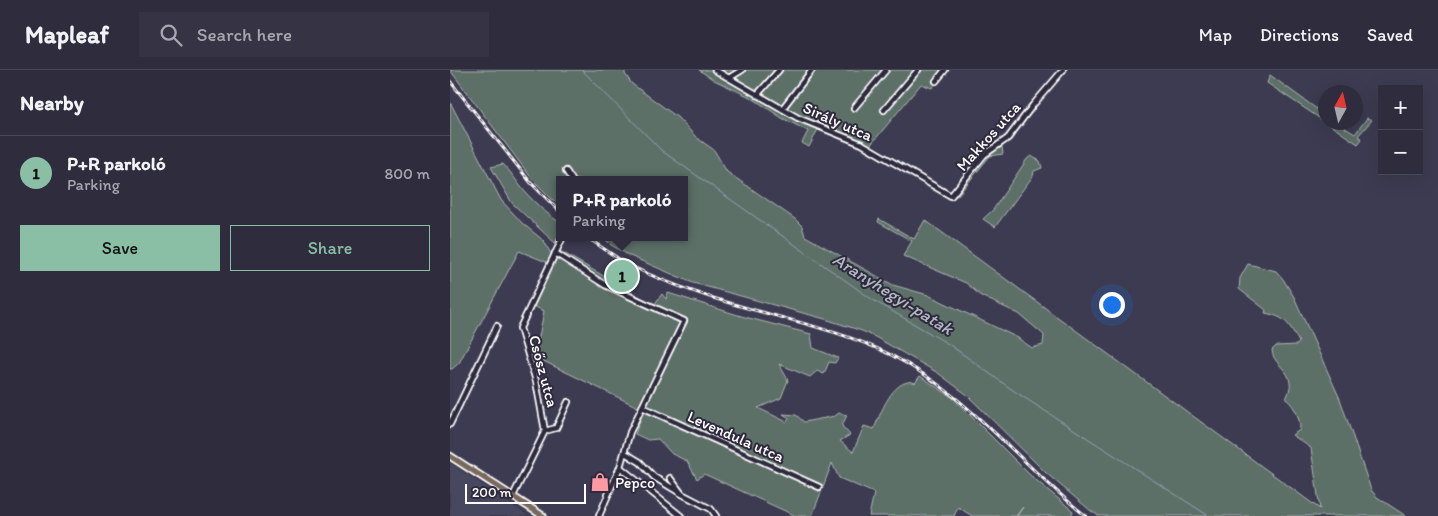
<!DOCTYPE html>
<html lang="en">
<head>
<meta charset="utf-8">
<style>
	body { margin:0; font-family:Itim,sans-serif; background:#363444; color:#f1f3f6 }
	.controls { position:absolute; right:15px; top:15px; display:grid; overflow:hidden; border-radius:0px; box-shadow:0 5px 20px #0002 }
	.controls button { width:45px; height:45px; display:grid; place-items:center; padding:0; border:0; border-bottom:1px solid #494857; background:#2e2c3d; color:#f1f3f6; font:25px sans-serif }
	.compass { position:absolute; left:868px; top:15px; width:45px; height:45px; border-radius:50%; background:#2e2c3d; box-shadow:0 5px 20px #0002; rotate:8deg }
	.scale { position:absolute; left:15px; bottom:12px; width:121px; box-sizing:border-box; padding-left:5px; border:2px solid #fff; border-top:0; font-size:14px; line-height:18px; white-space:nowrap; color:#fff; -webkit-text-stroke:4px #2f2a3d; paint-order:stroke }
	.you { position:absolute; left:661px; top:234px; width:18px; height:18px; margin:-12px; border:4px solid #fff; border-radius:50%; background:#1a73e8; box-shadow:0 0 0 8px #1a73e833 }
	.badge { display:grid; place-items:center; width:32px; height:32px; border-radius:50%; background:#8abfa5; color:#111; font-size:16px; font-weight:700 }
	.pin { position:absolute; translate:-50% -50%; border:2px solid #fff; box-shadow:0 1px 5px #0006 }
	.popup { position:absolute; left:106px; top:106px; width:132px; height:65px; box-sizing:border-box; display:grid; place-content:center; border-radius:0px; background:#2e2c3d; filter:drop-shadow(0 1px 4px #0005); font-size:16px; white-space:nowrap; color:#a7a7b0 }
	.popup b { font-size:19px; color:#f1f3f6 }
	.popup::after { content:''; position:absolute; left:50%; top:100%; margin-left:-10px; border:10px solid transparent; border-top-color:#2e2c3d }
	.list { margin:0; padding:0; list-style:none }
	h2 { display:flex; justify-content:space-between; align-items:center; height:65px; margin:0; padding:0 20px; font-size:21px }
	h2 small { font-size:16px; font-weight:400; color:#a7a7b0 }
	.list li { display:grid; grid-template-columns:32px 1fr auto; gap:15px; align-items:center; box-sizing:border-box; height:75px; padding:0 20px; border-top:1px solid #494857 }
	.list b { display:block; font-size:19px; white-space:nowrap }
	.list p { margin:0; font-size:16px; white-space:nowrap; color:#a7a7b0 }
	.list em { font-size:16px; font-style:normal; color:#a7a7b0 }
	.actions { display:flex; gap:10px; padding:15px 20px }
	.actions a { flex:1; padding:11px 0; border:1px solid #8abfa5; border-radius:0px; text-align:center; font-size:18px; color:#8abfa5 }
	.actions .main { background:#8abfa5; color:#111 }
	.icon { flex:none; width:28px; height:28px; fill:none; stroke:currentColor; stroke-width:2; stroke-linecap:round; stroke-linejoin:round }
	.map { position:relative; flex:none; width:988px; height:446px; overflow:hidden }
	header { display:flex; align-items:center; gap:30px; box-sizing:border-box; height:70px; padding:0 25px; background:#2e2c3d; border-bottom:1px solid #494857 }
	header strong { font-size:24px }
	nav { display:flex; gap:28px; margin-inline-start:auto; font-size:18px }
	.search { width:350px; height:45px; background:#363444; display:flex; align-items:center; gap:12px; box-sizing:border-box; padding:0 18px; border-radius:0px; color:#a7a7b0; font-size:19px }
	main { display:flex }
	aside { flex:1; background:#2e2c3d }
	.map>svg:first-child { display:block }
</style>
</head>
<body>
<header>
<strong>Mapleaf</strong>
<div class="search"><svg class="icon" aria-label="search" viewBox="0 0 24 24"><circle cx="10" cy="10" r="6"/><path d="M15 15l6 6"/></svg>Search here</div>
<nav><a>Map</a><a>Directions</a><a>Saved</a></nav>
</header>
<main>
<aside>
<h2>Nearby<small></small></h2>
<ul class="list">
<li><span class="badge">1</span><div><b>P+R parkoló</b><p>Parking</p></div><em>800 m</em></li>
</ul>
<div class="actions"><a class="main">Save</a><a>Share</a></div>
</aside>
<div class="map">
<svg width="988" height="446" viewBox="0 0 988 446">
	<rect width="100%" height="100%" fill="#3d3b51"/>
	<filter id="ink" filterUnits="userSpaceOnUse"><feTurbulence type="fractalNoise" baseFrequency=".02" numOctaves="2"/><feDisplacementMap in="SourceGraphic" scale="10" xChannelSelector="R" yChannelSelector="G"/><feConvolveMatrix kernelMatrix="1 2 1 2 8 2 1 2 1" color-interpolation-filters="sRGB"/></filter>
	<g filter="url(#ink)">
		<path fill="#47475f" d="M0,393L78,446H0Z"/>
		<path fill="#5c6f67" stroke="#aeb7b3" d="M0,0H175V4L182,14L227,47L247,68L264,80L277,102L345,149L352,156L355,166L443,215L478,225L568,268L582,278L593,275L594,265L569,244L531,226L516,213L453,186L462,171L428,152L429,149L464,169L475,150L870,439L861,378L842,365L850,360C850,349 846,337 836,329C838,324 841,318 840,313C840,300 822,293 822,280L826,276L847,275L849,272C839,254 836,247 815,243L816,240L789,219L790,208L798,194L826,201L833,209L844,227L890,329L921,420L927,427L956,446H649L641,441L596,403L516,324L488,303L427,268L412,261L375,249L243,213L180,186L161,175L153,167H234V110H110L109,136L83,110Z
			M249,0H498L482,18L471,14L418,78L369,57L359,77L352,73L358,61L332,48L302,28L264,10Z
			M820,5L875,45L876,52L887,53L905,64L917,48L922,50L908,66L912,69L908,74L817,13Z
			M0,32L51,130L72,153L94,171L102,186L99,193L69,181L9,293L2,299H0Z
			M549,77H552L553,84L540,86L508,125L503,128L501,126L542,80Z
			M581,86L590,91L592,98L584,101L583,106L545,157L533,149L543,140L577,89Z
			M53,94C62,103 68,114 76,123C86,134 97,144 109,152V166L105,173L62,133L41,97Z
			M110,181L204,235L212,224L216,229L218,223L291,246L361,264L363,278L388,288L385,293L379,292L374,304L367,301L360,307L329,294L338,310L331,328L308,338L337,352L339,348L333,344L346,345L354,352L385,346L389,343L397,345L392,356L400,365L390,371L403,382L414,356L424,359C430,345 440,315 458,312C460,311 463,312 465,313L470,306L503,328L580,405L623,441L621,446H567L573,437L566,446H522L508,437L504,446H419L424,423L389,408L382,393L362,446H346L254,404L247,409L237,391L222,384L208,369L198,370L185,364L194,340L85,287L94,241L83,236L102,194Z"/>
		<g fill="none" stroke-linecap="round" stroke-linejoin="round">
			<path stroke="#95a1af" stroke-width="1" d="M132,0L212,81L423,230L500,275L564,321L759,446"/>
			<g stroke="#fff" stroke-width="8">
				<path id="minor" d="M265,0L348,48L412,74L501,126L534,85L558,68L583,35L613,0
					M279,8L292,0
					M486,11L495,0
					M307,25L329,0
					M404,38L436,0
					M332,39L362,0
					M434,40L468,0
					M116,101L122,110
					M105,183L155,215L234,251L180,362L170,397L149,446
					M192,337L369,417
					M0,354L47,256
					M95,361L106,358L118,332
					M175,383L190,392L204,407L232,424
					M170,397L231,446
					M220,408L232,424L261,439L266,446
					M63,426L95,361L86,311L70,258L113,167"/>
			</g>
			<g stroke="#fff" stroke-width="9">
				<path id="major" d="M0,386L93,446"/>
			</g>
			<use href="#minor" stroke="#2f2a3d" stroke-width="4.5"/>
			<use href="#major" stroke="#77695c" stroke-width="5.5"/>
			<g stroke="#fff" stroke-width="3">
				<path id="rail" d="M0,11L81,113L110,142
					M136,167C149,175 161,184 174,192C199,206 227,216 254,225C316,246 383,256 441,285C518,324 570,394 636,446"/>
			</g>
			<use href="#rail" stroke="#2f2a3d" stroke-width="1" stroke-dasharray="4" stroke-linecap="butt"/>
		</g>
	</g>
	<defs>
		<g id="shop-bare" transform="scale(1.5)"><path d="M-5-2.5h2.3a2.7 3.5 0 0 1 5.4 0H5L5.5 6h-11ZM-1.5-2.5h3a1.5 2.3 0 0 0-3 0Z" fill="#ff9aa2" stroke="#2f2a3d" stroke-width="2.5" paint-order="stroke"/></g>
	</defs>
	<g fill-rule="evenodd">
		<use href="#shop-bare" x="150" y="412"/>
	</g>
	<g text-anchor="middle" stroke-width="4" stroke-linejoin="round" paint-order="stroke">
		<g font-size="16" fill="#fff" stroke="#2f2a3d">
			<text transform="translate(388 51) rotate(24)" y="6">Sirály utca</text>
			<text transform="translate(538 66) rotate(-48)" y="6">Makkos utca</text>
			<text transform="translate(94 301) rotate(75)" y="6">Csősz utca</text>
			<text transform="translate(286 366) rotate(24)" y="6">Levendula utca</text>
		</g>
		<g font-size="16" fill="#fff" stroke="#2f2a3d" text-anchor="start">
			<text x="165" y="418">Pepco</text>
		</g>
		<g font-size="18" font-style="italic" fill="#afb8c3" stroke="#2f2a3d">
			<text transform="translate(443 224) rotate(32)" y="6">Aranyhegyi-patak</text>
		</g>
	</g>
</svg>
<div class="controls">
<button>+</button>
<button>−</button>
</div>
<svg class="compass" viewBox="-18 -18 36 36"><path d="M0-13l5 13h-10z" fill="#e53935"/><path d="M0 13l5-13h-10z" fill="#a7a7b0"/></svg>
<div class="scale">200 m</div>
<div class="you"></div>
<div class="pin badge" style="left:172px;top:206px">1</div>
<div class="popup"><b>P+R parkoló</b>Parking</div>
</div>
</main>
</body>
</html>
